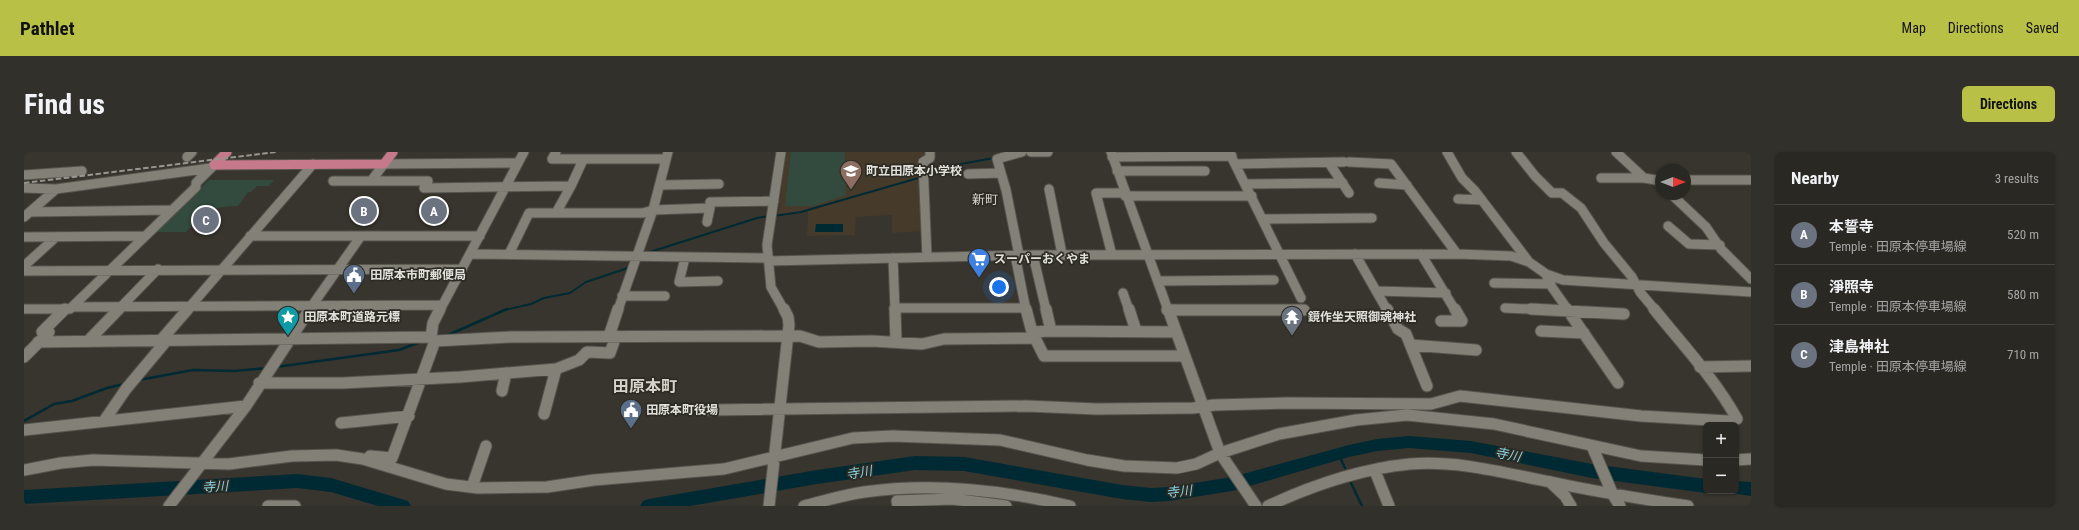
<!DOCTYPE html>
<html lang="en">
<head>
<meta charset="utf-8">
<style>
	body { margin:0; font-family:"Roboto Condensed","Noto Sans JP",sans-serif; background:#31302a; color:#f1f3f6 }
	.controls { position:absolute; right:12px; bottom:12px; display:grid; overflow:hidden; border-radius:6px; box-shadow:0 1px 3px #0004 }
	.controls button { width:36px; height:36px; display:grid; place-items:center; padding:0; border:0; border-bottom:1px solid #454440; background:#292822; color:#f1f3f6; font:20px sans-serif }
	.compass { position:absolute; left:1631px; top:12px; width:36px; height:36px; border-radius:50%; background:#292822; box-shadow:0 1px 3px #0004; rotate:90deg }
	.you { position:absolute; left:975px; top:135px; width:14px; height:14px; margin:-10px; border:3px solid #fff; border-radius:50%; background:#1a73e8; box-shadow:0 0 0 6px #1a73e833 }
	.badge { display:grid; place-items:center; width:26px; height:26px; border-radius:50%; background:#b9c046; color:#fff; font-size:13px; font-weight:700 }
	.pin { position:absolute; translate:-50% -50%; border:2px solid #fff; box-shadow:0 1px 4px #0006 }
	.list { margin:0; padding:0; list-style:none }
	h2 { display:flex; justify-content:space-between; align-items:center; height:52px; margin:0; padding:0 16px; font-size:17px }
	h2 small { font-size:13px; font-weight:400; color:#a5a6a5 }
	.list li { display:grid; grid-template-columns:26px 1fr auto; gap:12px; align-items:center; box-sizing:border-box; height:60px; padding:0 16px; border-top:1px solid #454440 }
	.list b { display:block; font-size:15px; white-space:nowrap }
	.list p { margin:0; font-size:13px; white-space:nowrap; color:#a5a6a5 }
	.list em { font-size:13px; font-style:normal; color:#a5a6a5 }
	.map { position:relative; flex:none; width:1727px; height:354px; overflow:hidden; border-radius:6px }
	header { display:flex; align-items:center; gap:24px; box-sizing:border-box; height:56px; padding:0 20px; background:#b9c046; color:#111 }
	header strong { font-size:19px }
	nav { display:flex; gap:22px; margin-inline-start:auto; font-size:14px }
	.intro { display:flex; align-items:center; justify-content:space-between; box-sizing:border-box; height:96px; padding:0 24px }
	h1 { margin:0; font-size:28px }
	.button { padding:10px 18px; border-radius:6px; background:#b9c046; color:#111; font-size:14px; font-weight:700 }
	main { display:flex; gap:24px; padding:0 24px }
	aside { flex:1; background:#292822; border-radius:6px; box-shadow:0 1px 3px #0004 }
	.map>svg:first-child { display:block }
</style>
</head>
<body>
<header>
<strong>Pathlet</strong>
<nav><a>Map</a><a>Directions</a><a>Saved</a></nav>
</header>
<div class="intro"><h1>Find us</h1><a class="button">Directions</a></div>
<main>
<div class="map">
<svg width="1727" height="354" viewBox="0 0 1727 354">
	<rect width="100%" height="100%" fill="#37352d"/>
	<path fill="#463a2b" d="M762,0H903L899,79L868,81V63L832,65L831,83L783,84L784,59L754,65Z"/>
	<path fill="#334a3e" d="M767,0H821L822,43L789,54H761Z
		M185,28H250L245,34H233L227,40H224L214,54C184,55 182,59 162,80H132Z"/>
	<path fill="#002a33" d="M792,72H819V80H791Z"/>
	<g fill="none" stroke-linecap="round" stroke-linejoin="round">
		<path stroke="#002a33" stroke-width="2" d="M750,64L777,60L915,20L920,15L970,6
			M626,100L733,66L745,64
			M481,158L507,152L520,146L546,141L562,130L607,115"/>
		<path stroke="#002a33" stroke-width="2.5" d="M424,183L483,157
			M252,215L375,198L396,190
			M115,228L169,218L211,219L243,216
			M0,269L30,252L48,249L83,236L100,232
			M1314,301L1321,316
			M1327,331L1338,354"/>
		<path fill="#002a33" fill-rule="evenodd" d="M1385,284L1447,289L1568,312L1682,327V339H1688L1682,341L1568,326L1447,301L1385,296L1353,299L1325,305L1208,339L1145,349L1127,350L1098,347L940,319L891,318L793,332L666,354H616L619,349L625,347L793,318L891,304L940,305L1098,333L1127,336L1145,335L1208,325L1325,293L1353,287Z
			M273,322L307,326L384,349L387,354H354L307,340L273,336L0,352V338Z
			M1712,329L1727,330V344L1706,341L1705,339H1712Z"/>
		<g stroke="#55534c" stroke-width="11">
			<path id="minor-far1" d="M532,0L528,7H642
				M757,0L743,93L747,135L760,158
				M1007,0H1024
				M1087,0L1144,158
				M1205,0L1277,146
				M1423,0L1438,26L1451,39L1505,110
				M1492,0L1511,24L1528,41H1538L1557,56L1580,91L1608,125L1616,140L1631,158
				M1592,0L1620,26L1632,28L1637,32
				M163,5L168,0
				M1088,5L1208,4
				M1325,10L1367,12L1433,102
				M494,11L360,12L347,29H404L400,36L547,34L532,61
				M1305,11L1325,41
				M1212,12L1320,10
				M1093,19H1181
				M944,22L977,21
				M0,23L58,19
				M1577,26H1620
				M1661,28H1727
				M309,29H347
				M1355,31L1383,33
				M1222,32L1319,31
				M637,33L695,32
				M547,34L559,8
				M0,36L32,37L187,16
				M1025,37L1038,102
				M1647,42L1682,75L1697,97L1727,127
				M1101,44H1228
				M1434,47L1458,48
				M6,60L148,58
				M0,65L32,37
				M1239,67L1348,66
				M683,70L686,56
				M1644,74L1665,92L1696,93
				M226,84H456
				M0,85L121,84
				M446,102L745,106
				M485,102L505,61H619L629,58L686,56V50L750,49
				M1331,102L1363,158
				M1397,102L1431,158
				M991,103L1002,158
				M995,103L982,38L973,7L998,0
				M1009,103L1022,158
				M1088,103L1072,41H1100
				M903,105L899,10L906,6V0
				M661,106L655,130L694,129
				M869,106L871,158
				M745,109L1009,103L1433,102L1487,104L1505,110L1522,122L1539,128L1727,140
				M0,114L32,85
				M0,119L438,117
				M1522,122L1525,131L1544,158
				M1134,129L1250,128
				M1470,131L1527,132
				M1354,139L1422,141
				M1099,141L1105,158
				M598,144H641
				M48,155L172,35V31L190,13
				M870,156H1001
				M1481,156L1527,158
				M0,157H46L48,155L418,153
				M40,158L41,157
				M94,158L134,117
				M163,158L289,12
				M285,158L337,84
				M416,158L500,0
				M594,158L629,58L644,0
				M1143,158H1280"/>
		</g>
		<g stroke="#55534c" stroke-width="13">
			<path id="minor" d="M871,157L872,190
				M1002,157L1008,180
				M1022,157L1027,179
				M1105,157L1112,179
				M1144,157L1196,301L1232,354
				M1363,157L1374,177L1382,182L1403,234
				M1507,157L1600,162
				M1543,157L1594,231
				M1143,158H1280
				M1417,169H1438L1431,157
				M1517,179L1560,181
				M585,184L594,157
				M1011,186L1020,204H1161
				M137,188L164,157
				M64,189L95,157
				M411,189L487,185L776,184L795,190L848,189L898,192L920,187L1011,186L1008,180L1027,179L1152,180
				M411,189L407,185L409,171L416,157
				M14,190L407,185
				M1387,193L1452,198
				M0,205L25,180H18L41,157
				M1676,215L1727,214
				M235,231H319L436,225L532,217L555,208L563,200L586,201L592,184
				M478,239L482,221
				M686,258L1002,254L1073,257L1169,256L1190,253L1262,251L1407,252L1436,244L1617,264L1704,269L1713,267C1691,227 1658,192 1630,157
				M520,262L532,217
				M80,269L102,237L143,188
				M317,271L385,264
				M0,278L222,254
				M1568,294L1589,343L1596,354
				M346,304L368,306L411,189
				M1712,308L1727,307
				M0,318L37,311L69,308L205,312L268,304L312,303L339,307L422,332L454,336L523,335L570,328L700,317L829,286L869,284L976,288L1063,308L1100,314L1153,316L1172,312L1196,301L1255,282L1332,268L1383,263L1470,272L1617,304L1682,308
				M1351,319L1365,354
				M1526,330L1541,344L1547,354
				M448,335L462,294
				M145,354L222,254L286,157
				M244,354H271
				M745,354L765,173L764,165L760,157
				M780,354C800,349 819,343 840,340C909,330 978,338 1046,354
				M874,354L873,349L928,347L982,354
				M1244,354C1289,333 1335,317 1386,312C1433,308 1480,321 1527,330C1572,340 1618,347 1664,354"/>
		</g>
		<g stroke="#55534c" stroke-width="11">
			<path id="major" d="M190,13L360,12L369,0
				M190,13L203,0"/>
		</g>
		<use href="#minor-far1" stroke="#828077" stroke-width="9"/>
		<use href="#minor" stroke="#828077" stroke-width="11"/>
		<use href="#major" stroke="#c5798b" stroke-width="9"/>
		<path stroke="#989690" stroke-width="2" stroke-dasharray="5.5 2.5" stroke-linecap="butt" d="M0,31L252,0"/>
	</g>
	<defs>
		<g id="school-pin" transform="scale(1.15)"><path d="M0 17L-7.5 6A9.5 9.5 0 1 1 7.5 6Z" fill="#8d6e63" stroke="#2d2b23"/><path d="M0-5L7-2L0 1L-7-2ZM-4 1L0 2.5L4 1V4Q0 6-4 4Z" fill="#fff"/></g>
		<g id="supermarket-pin" transform="scale(1.15)"><path d="M0 17L-7.5 6A9.5 9.5 0 1 1 7.5 6Z" fill="#3f7fe0" stroke="#2d2b23"/><path d="M-6-5.5h2.5l.6 2H6L4.5 2H-2.5L-4.4-4H-6ZM-1.5 3.2a1.3 1.3 0 1 0 .1 0ZM3 3.2a1.3 1.3 0 1 0 .1 0Z" fill="#fff"/></g>
		<g id="civic-pin" transform="scale(1.15)"><path d="M0 17L-7.5 6A9.5 9.5 0 1 1 7.5 6Z" fill="#5c6f8a" stroke="#2d2b23"/><path d="M-.6-6.5H3V-4.5H.6V-3L4-1V1h2V6H-6V1h2V-1L-.6-3ZM-1.2 2.5V6h2.4V2.5Z" fill="#fff"/></g>
		<g id="sight-pin" transform="scale(1.15)"><path d="M0 17L-7.5 6A9.5 9.5 0 1 1 7.5 6Z" fill="#0f9aa8" stroke="#2d2b23"/><path d="M0-6L1.8-2.2L6-1.7L2.9 1.2L3.7 5.4L0 3.3L-3.7 5.4L-2.9 1.2L-6-1.7L-1.8-2.2Z" fill="#fff"/></g>
		<g id="temple-pin" transform="scale(1.15)"><path d="M0 17L-7.5 6A9.5 9.5 0 1 1 7.5 6Z" fill="#6b7280" stroke="#2d2b23"/><path d="M0-6L5-2H3V0L6.5 2.5H4V6H1.5V3h-3V6H-4V2.5H-6.5L-3 0V-2H-5Z" fill="#fff"/></g>
	</defs>
	<g fill-rule="evenodd">
		<use href="#school-pin" x="827" y="19"/>
		<use href="#supermarket-pin" x="955" y="107"/>
		<use href="#civic-pin" x="330" y="123"/>
		<use href="#sight-pin" x="264" y="165"/>
		<use href="#temple-pin" x="1268" y="165"/>
		<use href="#civic-pin" x="607" y="258"/>
	</g>
	<g text-anchor="middle" stroke-width="3.5" stroke-linejoin="round" paint-order="stroke">
		<g font-size="12" font-weight="bold" fill="#e1e0db" stroke="#2d2b23" text-anchor="start">
			<text x="842" y="23">町立田原本小学校</text>
			<text x="970" y="111">スーパーおくやま</text>
			<text x="346" y="127">田原本市町郵便局</text>
			<text x="280" y="169">田原本町道路元標</text>
			<text x="1284" y="169">鏡作坐天照御魂神社</text>
			<text x="622" y="262">田原本町役場</text>
		</g>
		<g font-size="13" fill="#d6d4ca" stroke="#2d2b23">
			<text x="961" y="52">新町</text>
		</g>
		<g font-size="13" font-style="italic" fill="#86d2e2" stroke="#2d2b23">
			<text transform="translate(1484 302) rotate(11)" y="5">寺川</text>
			<text transform="translate(835 320) rotate(-9)" y="5">寺川</text>
			<text transform="translate(191 334) rotate(-3)" y="5">寺川</text>
			<text transform="translate(1155 339) rotate(-6)" y="5">寺川</text>
		</g>
		<g font-size="16" font-weight="bold" fill="#d6d4ca" stroke="#2d2b23">
			<text x="621" y="240">田原本町</text>
		</g>
	</g>
</svg>
<div class="controls">
<button>+</button>
<button>−</button>
</div>
<svg class="compass" viewBox="-18 -18 36 36"><path d="M0-13l5 13h-10z" fill="#e53935"/><path d="M0 13l5-13h-10z" fill="#a5a6a5"/></svg>
<div class="you"></div>
<div class="pin badge" style="left:410px;top:59px;background:#6b7280">A</div>
<div class="pin badge" style="left:340px;top:59px;background:#6b7280">B</div>
<div class="pin badge" style="left:182px;top:68px;background:#6b7280">C</div>
</div>
<aside>
<h2>Nearby<small>3 results</small></h2>
<ul class="list">
<li><span class="badge" style="background:#6b7280">A</span><div><b>本誓寺</b><p>Temple · 田原本停車場線</p></div><em>520 m</em></li>
<li><span class="badge" style="background:#6b7280">B</span><div><b>淨照寺</b><p>Temple · 田原本停車場線</p></div><em>580 m</em></li>
<li><span class="badge" style="background:#6b7280">C</span><div><b>津島神社</b><p>Temple · 田原本停車場線</p></div><em>710 m</em></li>
</ul>
</aside>
</main>
</body>
</html>
